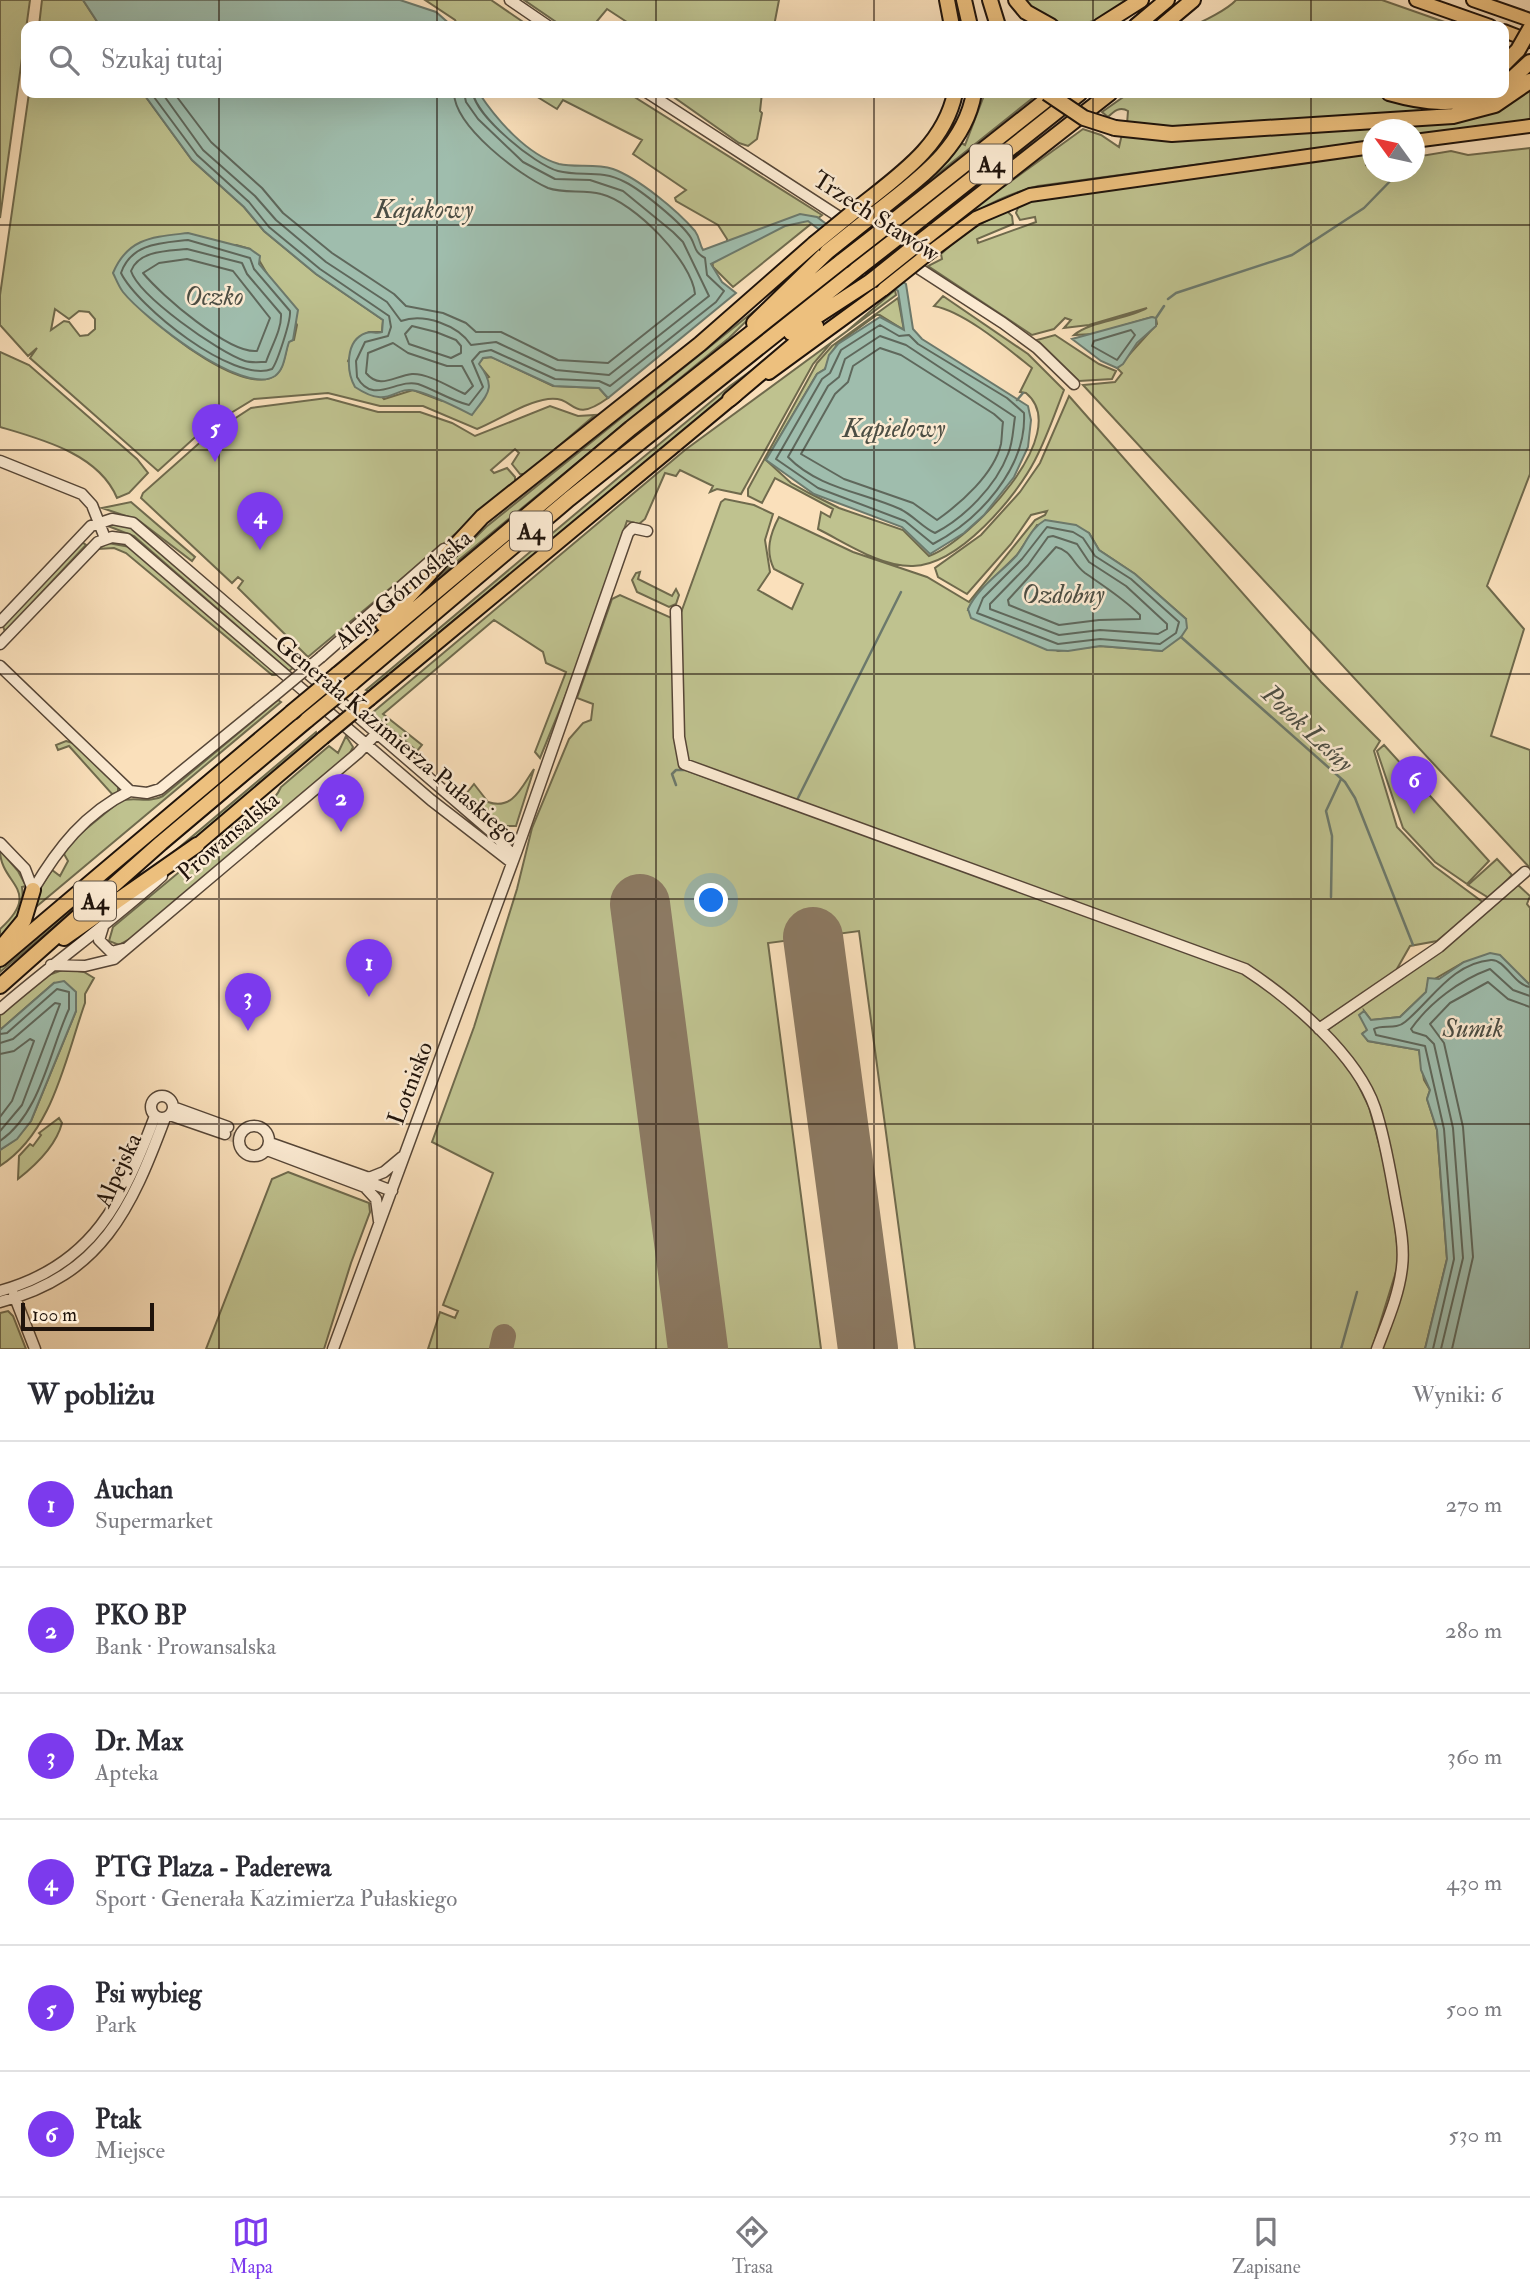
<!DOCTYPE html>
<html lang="pl">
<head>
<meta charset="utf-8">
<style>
	body { margin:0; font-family:"IM FELL Double Pica",serif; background:#f7f7f7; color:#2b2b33 }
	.compass { position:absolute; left:1362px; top:119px; width:63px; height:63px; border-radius:50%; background:#fff; box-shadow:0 7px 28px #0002; rotate:303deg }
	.scale { position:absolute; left:21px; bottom:18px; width:133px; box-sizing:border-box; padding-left:7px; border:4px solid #1f130b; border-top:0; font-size:19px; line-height:24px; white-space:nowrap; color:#1f130b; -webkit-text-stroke:5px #fcebd3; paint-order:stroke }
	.you { position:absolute; left:712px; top:901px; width:24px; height:24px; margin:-18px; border:5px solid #fff; border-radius:50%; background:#1a73e8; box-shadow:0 0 0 10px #1a73e833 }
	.badge { display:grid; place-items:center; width:46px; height:46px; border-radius:50%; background:#7c3aed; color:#fff; font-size:23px; font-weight:700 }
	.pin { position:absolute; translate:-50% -58px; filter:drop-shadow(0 2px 4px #0008) }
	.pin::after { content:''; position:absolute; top:37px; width:24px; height:21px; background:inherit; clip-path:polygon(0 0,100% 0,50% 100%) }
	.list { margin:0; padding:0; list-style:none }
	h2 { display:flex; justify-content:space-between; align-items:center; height:91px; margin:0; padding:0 28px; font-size:30px }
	h2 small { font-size:23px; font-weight:400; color:#7c7c81 }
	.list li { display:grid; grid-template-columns:46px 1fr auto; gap:21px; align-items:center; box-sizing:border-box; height:126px; padding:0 28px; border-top:2px solid #e1e1e2 }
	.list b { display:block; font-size:26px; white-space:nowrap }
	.list p { margin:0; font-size:23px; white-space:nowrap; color:#7c7c81 }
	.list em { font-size:23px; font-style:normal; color:#7c7c81 }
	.icon { flex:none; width:38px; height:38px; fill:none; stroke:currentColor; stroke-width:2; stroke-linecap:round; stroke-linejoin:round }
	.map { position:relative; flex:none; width:1530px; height:1349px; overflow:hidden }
	.search { position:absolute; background:#fff; box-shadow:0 7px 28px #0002; left:21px; right:21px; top:21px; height:77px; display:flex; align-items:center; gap:18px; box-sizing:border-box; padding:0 24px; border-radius:14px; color:#7c7c81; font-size:26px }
	.sheet { height:847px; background:#fff }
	nav { display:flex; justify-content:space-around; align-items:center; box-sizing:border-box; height:98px; border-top:2px solid #e1e1e2; background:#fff; font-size:19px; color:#7c7c81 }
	nav a { display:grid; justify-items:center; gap:4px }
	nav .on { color:#7c3aed }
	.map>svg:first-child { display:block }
</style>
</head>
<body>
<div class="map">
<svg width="1530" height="1349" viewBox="0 0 1530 1349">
	<rect width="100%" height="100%" fill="#fae0bb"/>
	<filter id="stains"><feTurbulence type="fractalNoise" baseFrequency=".00286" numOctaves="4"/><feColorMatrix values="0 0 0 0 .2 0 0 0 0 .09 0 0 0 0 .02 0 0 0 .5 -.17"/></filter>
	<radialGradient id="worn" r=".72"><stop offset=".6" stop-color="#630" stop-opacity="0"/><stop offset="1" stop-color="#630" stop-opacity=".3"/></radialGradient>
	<path fill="#bfc28f" stroke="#6f6a4d" stroke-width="2" fill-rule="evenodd" d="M0,0H30L0,218Z
		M42,0H83L100,26H39Z
		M425,0H491L529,26H458L455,20Z
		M524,0H779L774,26H633L607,9L593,26H562Z
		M1024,0H1131C1092,26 1061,40 1024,0Z
		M1236,0H1382L1456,26H1191C1203,22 1228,9 1236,0Z
		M1530,68V75C1505,101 1474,109 1439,113L1159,129L1127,124L1128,111C1120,106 1114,111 1108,117L1102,112L1129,93H1375L1424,106L1458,107L1504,93Z
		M1530,88V120L1415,135L1414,130H1372V141L1038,186C995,197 962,218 928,246L927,243L1000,184L1003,187L1083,129L1101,135L1119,147L1122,134L1440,121Z
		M29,93H143L192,160L244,207L264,231L316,274L383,320L382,332H369L360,337L348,361L384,399L413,390L442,401L489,377L478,364L483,358L492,357L553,386L599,388L608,398C569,426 577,395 548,399C525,402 499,420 477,429L423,406H380L328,393L254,399L203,430L158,471L30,358L37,348L28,356L0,325V295ZM236,245L250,249L259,260L297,325L294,340L289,341C284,354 285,373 270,378C239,389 169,337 150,315ZM55,309L69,319L79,311L89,312L95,319V329L88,335L80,336L69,322L64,321L51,330Z
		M531,93H628L822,215L733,287L713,267L712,259L728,252L727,239L718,225L676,201L675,198L686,190L633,154L642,140L563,100L557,109Z
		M668,93H762L760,111L762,113L757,139L748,146L739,143Z
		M985,93H1029L1034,97L880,220L878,218L948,161L961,143L965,145Z
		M1530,148V474L1487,586L1524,629L1491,736L1530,750V868L1083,385L1115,382L1122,373L1117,368L1157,324L1156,319L1152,317L1094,334L1074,335C1090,321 1127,320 1147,308L1089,325L1064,328L1071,320L1065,318L1054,329L1032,335L928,266L942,259L941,254L963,234L1006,210L1012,216L1013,224L977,239L978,243L1036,222L1035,217L1020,220L1016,213L1019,205L1033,200L1365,153L1366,165L1372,164V172H1414L1415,157L1451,151L1468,155Z
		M843,267L847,271L351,676L347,673L619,445Z
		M895,290L896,295L831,343L813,364L741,494L717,489L710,492L713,486L680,470L676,476L665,473L645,519L639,524L627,521L574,675L540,758L535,752L566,672L546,663L543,652L494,620L383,714L422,745L417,751L372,713L685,450L847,331Z
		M943,296L1028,354L1064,390C1055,413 1047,437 1035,460C1016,497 959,565 913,566C881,567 846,543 818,529L821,512L830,517L833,509L775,478L762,503L748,496V489L817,363L832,346L898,298L904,330L878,314L837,344L825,369L817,374L766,460L791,483L809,493L839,508L903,530L929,556C969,542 1075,433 1026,393L1020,392L1032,368C1007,348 965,312 934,306Z
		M769,299L729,338L421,591L486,527Z
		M1055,335L1099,364L1116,371L1112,379L1079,381L1037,340Z
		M787,345L371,692L366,690L618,478L730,386Z
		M0,352L29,365L137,459L148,473L129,493L117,498C99,454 41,439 0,427Z
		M1069,396L1321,682L1380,741L1374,751L1397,827L1434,866L1484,903L1437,941L1410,946L1394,974L1318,1023L1301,1017L1349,1066L1369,1107L1391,1188L1399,1262L1372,1349H915L859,931L768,943L821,1349H721L661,896L617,901L678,1349H428L440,1312L455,1318L458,1311L443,1305L493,1173L432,1142L474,1027L517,889L532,828L569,739L583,723L591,720L593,704L577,698L612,599L620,595L678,621L721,502L725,499L754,505L773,514L765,540L770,572L758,590L792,609L803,584L774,569C765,551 770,534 779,517L853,552L927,577L969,602L1035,520L1045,515L1047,511L1031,515L1011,544L967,594L938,577L935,568L981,535L1020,492L1040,463ZM1037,525L1089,533L1099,550L1135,574L1186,619L1162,651L1100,646L1058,651L968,610L977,594L1017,555Z
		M327,398L378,412H420L452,423L475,436L550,406L578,416L595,415L526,474H520L512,464L519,453L515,449L491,470L494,473L507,468L515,477V484L308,657L238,588L243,581L238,577L232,583L141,498L143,493L205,438L251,408Z
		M131,502L195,557L192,561L138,520L102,508Z
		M110,524L134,528L293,668L289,671L134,536L108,526Z
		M82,542L86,545L5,632L3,626Z
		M108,543L130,547L280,675H272L126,553L114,548L98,549Z
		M640,572L638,579L672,596L676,589L679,595L676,604L669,607L637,592L632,580L636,573Z
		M278,700L281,702L36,907L39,890L52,870L60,876L68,861L64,854L69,843L120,801C135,796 148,804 163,796Z
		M297,715L301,719L0,972V965Z
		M316,732L318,736L186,847L137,883Z
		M346,736L353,747L349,755L132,938L119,945L109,941L113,927L243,819C259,811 274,803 281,787L329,746L338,753Z
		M66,741L73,743L118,785V793L112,794L69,746L58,750L56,745Z
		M1384,745L1489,861L1467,884L1435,862L1403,828L1377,751Z
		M534,769L516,826H503L466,794L474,784L488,802C513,811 522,786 534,769Z
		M0,850L18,871L26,886L22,887C25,909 16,921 0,936V929C44,889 0,885 0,850Z
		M1497,859L1512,875L1489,898L1468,885Z
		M1518,885L1530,896L1527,904L1530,908V985L1521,977L1464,962L1428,983L1426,992L1400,1017L1371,1020L1364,1011L1367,1031L1363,1033L1368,1041L1419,1050L1424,1080L1430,1090L1427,1099L1437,1130L1447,1259L1425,1349H1379L1404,1259L1378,1114L1329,1038V1029L1454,940Z
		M65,969L84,972L94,978L85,994V1003C65,1059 53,1132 0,1166V1150L16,1139L31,1121L76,1011L54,983L0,1030V1015L46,976Z
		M59,1118L62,1123C56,1146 36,1165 18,1179L19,1156L30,1144L33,1146L41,1135L39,1133Z
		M288,1172L369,1203L370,1212L351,1263L324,1349H206L272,1179Z
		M8,1311L13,1316L26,1349H0V1313Z"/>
	<path fill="#9fbdad" stroke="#6c796c" stroke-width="2" d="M83,0H400L436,12L452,26H100Z
		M143,93H479C496,119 527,155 559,164C576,168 595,163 613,169C638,178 677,210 695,231C700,238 699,243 703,250L800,214L817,217L906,284L913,329L922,339L1028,406L1031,420L1028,447L1014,477L984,515L964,533L930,554L902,527L814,494L766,460L817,374L825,369L829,355L838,344L880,317L904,330L898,291L808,221L785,226L711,264L722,282L736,293L608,398L599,388L554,386L491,357L483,358L479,364C497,388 488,393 472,415C454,406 435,396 416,391C393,385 391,411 355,387C346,371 345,340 366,333C372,331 376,334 382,332L383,320L316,274L264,231L244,207L192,160Z
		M188,233L250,249L260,256L259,264L298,310L293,340L289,342C285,353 285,369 275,376C243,397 143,317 123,292C119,287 116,279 113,273C128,237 154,237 188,233Z
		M1152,317L1156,318V326L1137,343L1123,364L1117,368L1101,361L1072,339Z
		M1045,520L1076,525L1089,533L1099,550L1135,574L1186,619L1187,628L1181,637L1162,651L1100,646L1068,651L1047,650L971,618L968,609C978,587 1001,573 1017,555C1026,543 1031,528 1045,520Z
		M1490,953L1500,955L1530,985V1349H1425L1447,1259L1437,1130L1427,1099L1430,1090L1421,1070L1419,1050L1368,1041L1362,1034L1367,1030L1359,1015L1364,1011L1371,1020L1400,1017L1426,992L1428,978L1439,979L1464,962Z
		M64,981L76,992V1011L31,1121L17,1139L0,1150V1030L54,983Z"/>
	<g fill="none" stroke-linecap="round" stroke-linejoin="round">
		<path stroke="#5f685c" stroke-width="2" d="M151,93L197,155L249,202L269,227L320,269L389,316L391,327L388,336L365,342L356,361L357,377C373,406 397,378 418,384C435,390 452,401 469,405L483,387L472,361L480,352L491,350L555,379L599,381L610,386L716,302L724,291L707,275L705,258C694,252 696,247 691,238C682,223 641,190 625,182C601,169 581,177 558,171C535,165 476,116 473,93
			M162,93L203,150L255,196L276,220L326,262L387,302L401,321C424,313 458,325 471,345L496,342L556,370L609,375L709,296L683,242L673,232L623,191L590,180L555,179L523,162L478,119L466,102L464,93
			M174,93L211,142L262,188L283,213L332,253L394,294L406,306L443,313L466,323L476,332H501L558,360L608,363L695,294C692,261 634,202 601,194C584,189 564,194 548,188C519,175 455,127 454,93
			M188,240L250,258L254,269L290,311C291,321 277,363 272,369C233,384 137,306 121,273C131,243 162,243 188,240Z
			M187,249L242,263L247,274L281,314C282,329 271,347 266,362C260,362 251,363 245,361C218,352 139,296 131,271C139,250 169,251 187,249Z
			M187,259L233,271L270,318L257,351C229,354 161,295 143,273L159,263Z
			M880,325L899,336L909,335L918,344L1007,398L1024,413C1027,468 979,520 933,544L905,521L818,488L776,459L822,379L830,373L841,350Z
			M412,326L436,332L456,340L461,346V353L451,358L409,344L405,334Z
			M1131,330L1135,335L1117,360L1092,346L1094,341Z
			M880,336L906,345L1015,417C1013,429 1013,443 1008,454C996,486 964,518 935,533C923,528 913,515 900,509C862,492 818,488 788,457L828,386L839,377L845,359Z
			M393,343L408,353L447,366H462L473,386L465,394C451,388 428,373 412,374C394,376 380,390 366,373L368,353Z
			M880,348L901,355L994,414L1003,422C1002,429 1002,437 1001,444C994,474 961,503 937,520L913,503L844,479L801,454L835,394L848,382L853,366Z
			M1047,527L1073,532L1083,538L1095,556L1131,579L1179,622L1176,633L1160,644L1100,639L1058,644L977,613L983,598L1022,559Z
			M1053,536L1077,544L1089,562L1126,586L1167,624V629L1158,634L1100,630L1059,635L990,609V604L1028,565L1048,537Z
			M1056,547C1072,551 1072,563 1085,573C1105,587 1123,598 1140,615V619L1099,620L1059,625L1009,605L1008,600Z
			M0,1034L7,1033L57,989L69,992V1009C49,1052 41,1113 0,1141
			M0,1043L13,1039L55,1003L60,1004L22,1105L0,1131
			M0,1054L14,1051L30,1039L34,1041L12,1101L0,1117
			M1433,1349L1454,1259L1444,1129L1425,1046L1376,1035L1374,1029C1382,1024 1396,1030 1405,1022C1431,1001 1452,963 1491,960C1505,959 1514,985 1530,987
			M1441,1349L1463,1258L1453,1128L1434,1044L1426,1036L1413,1032L1411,1029C1430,1002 1460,980 1490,969L1513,990L1530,996
			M1452,1349L1473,1257L1463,1127L1444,1043L1430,1024L1450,1003L1488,982L1508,999L1530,1007"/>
		<path stroke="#6c796c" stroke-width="2.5" d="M1414,155L1416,153
			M1168,299L1176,293L1292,255L1364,208L1399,172
			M1156,318L1164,306
			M1017,400L1023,393
			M1181,637L1345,782L1355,798L1413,945
			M676,785L672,774L676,770H686L793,809
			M797,800L901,592
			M1331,897L1332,836L1326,811L1341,779
			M1341,1349L1357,1292"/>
		<path stroke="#8c7a63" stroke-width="24" d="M501,1349L504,1336"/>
		<path stroke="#8c7a63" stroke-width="60" d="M640,904L698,1349
			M813,937L868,1349"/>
		<path stroke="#d9c1a1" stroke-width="10" stroke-dasharray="10 5" stroke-linecap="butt" d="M225,1134L235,1138"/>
		<g stroke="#564637" stroke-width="13">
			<path id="minor" d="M510,0L548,26
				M648,93L1003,323L1037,348L1074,384
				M0,461L82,494L92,505L105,538
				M676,611L679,737L684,764L1245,969C1291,999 1357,1055 1375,1108C1384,1135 1389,1164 1394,1192C1398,1216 1405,1243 1402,1267C1399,1295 1387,1322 1377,1349
				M0,622L91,526L112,519L133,523L494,834L510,852L511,862
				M0,644L98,542L112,537L127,539L431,800L511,862
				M321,657L444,549
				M0,666L130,791L147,793L160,789L274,696
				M0,843L25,869L33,890
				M33,890C58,848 85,813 130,791
				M103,927L99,940L111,952L123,949
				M51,965L85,966L114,959L358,753L378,732
				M0,1009C53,963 110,923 162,876
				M1319,1029L1439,947L1525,872
				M151 1107a11 11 0 1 1 22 0a11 11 0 1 1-22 0Z
				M173,1107L228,1127
				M170,1115L225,1134
				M239 1141a15 15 0 1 1 30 0a15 15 0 1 1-30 0Z
				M270,1143L369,1178L374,1184L392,1191
				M267,1150L365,1187L376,1199L379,1221
				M369,1178L384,1172L402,1157
				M0,1291C94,1265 123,1200 155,1116
				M14,1295L35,1349
				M0,1302C102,1275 131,1209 165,1118
				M333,1349L517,850L628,533L633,528L647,531"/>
		</g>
		<g stroke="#1f130b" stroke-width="16">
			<path id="major" d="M1416,0L1490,26
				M1473,0L1530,20
				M1504,31L1530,41
				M1414,141L1530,126
				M929,253L976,218L1030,195L1372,147
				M769,373L884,289
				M370,699L736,395
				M197,845L323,738"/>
		</g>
		<g stroke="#1f130b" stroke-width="18">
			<path id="highway" d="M947,0L952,26
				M964,0L970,26
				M990,0L998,26
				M1016,0L1026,12L1051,26
				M1100,26L1141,0
				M1136,26L1167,0
				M1162,26L1193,0
				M1504,64L1518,50
				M1504,86L1530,62
				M1389,93C1424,103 1458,107 1493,93
				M1115,128L1172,134L1453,116L1495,105L1530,81
				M858,208C898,176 944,146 955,93
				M872,216C914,182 964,150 974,93
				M887,226L1055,93
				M901,235L1080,93
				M916,245L1110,93
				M754,323L827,252
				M791,333L871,281
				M730,399L816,326
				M383,624L482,517L700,344L814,244
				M338,674L631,428L842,261
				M352,683L569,499L856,270
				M64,938L197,845
				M0,949L24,920L33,890
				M0,959L291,713
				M0,986L161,843L307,720"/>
		</g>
		<use href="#minor" stroke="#fcebd3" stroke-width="10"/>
		<use href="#major" stroke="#edc07e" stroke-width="12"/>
		<use href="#highway" stroke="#edc07e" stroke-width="14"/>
		<g stroke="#564637" stroke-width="13" stroke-linecap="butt">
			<path id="minor-bridge" d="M274,696L321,657"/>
		</g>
		<g stroke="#1f130b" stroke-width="16" stroke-linecap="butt">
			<path id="major-bridge" d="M884,289L929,253
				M323,738L370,699"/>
		</g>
		<g stroke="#1f130b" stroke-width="18" stroke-linecap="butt">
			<path id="highway-bridge" d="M1518,50L1530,29
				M1047,93L1084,118L1115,128
				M814,244L858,208
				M827,252L872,216
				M842,261L887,226
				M856,270L901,235
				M871,281L916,245
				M291,713L338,674
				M307,720L352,683"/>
		</g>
		<use href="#minor-bridge" stroke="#fcebd3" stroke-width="10"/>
		<use href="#major-bridge" stroke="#edc07e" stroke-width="12"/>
		<use href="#highway-bridge" stroke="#edc07e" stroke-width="14"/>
	</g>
	<path fill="none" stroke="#1f130b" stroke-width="2" stroke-opacity="0.55" d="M219,0V26M437,0V26M656,0V26M874,0V26M1093,0V26M1311,0V26M219,93V1349M437,93V1349M656,93V1349M874,93V1349M1093,93V1349M1311,93V1349M0,225H1530M0,450H1530M0,674H1530M0,899H1530M0,1124H1530"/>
	<g text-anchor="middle" stroke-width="5" stroke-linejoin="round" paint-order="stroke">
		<g fill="#fcebd3" stroke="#615447" stroke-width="2">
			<rect x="970" y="144.5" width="42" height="39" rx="5"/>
			<rect x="510" y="511.5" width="42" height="39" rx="5"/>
			<rect x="74" y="881.5" width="42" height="39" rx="5"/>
		</g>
		<g font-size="23" font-weight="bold" fill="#1f130b">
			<text x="991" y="172">A4</text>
			<text x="531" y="539">A4</text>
			<text x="95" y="909">A4</text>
		</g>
		<g font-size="24" fill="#1f130b" stroke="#fcebd3">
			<text transform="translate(876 216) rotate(33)" y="8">Trzech Stawów</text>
			<text transform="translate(403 589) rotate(-40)" y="8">Aleja Górnośląska</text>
			<text transform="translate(397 739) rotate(40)" y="8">Generała Kazimierza Pułaskiego</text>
			<text transform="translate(228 836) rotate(-40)" y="8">Prowansalska</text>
			<text transform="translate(410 1083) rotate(-69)" y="8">Lotnisko</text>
			<text transform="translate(118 1170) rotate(-65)" y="8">Alpejska</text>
		</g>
		<g font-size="26" font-style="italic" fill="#4c4e44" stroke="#fcebd3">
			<text x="424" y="218">Kajakowy</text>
			<text x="214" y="305">Oczko</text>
			<text x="894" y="437">Kąpielowy</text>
			<text x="1063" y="603">Ozdobny</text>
			<text transform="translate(1308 728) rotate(43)" y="9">Potok Leśny</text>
			<text x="1473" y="1037">Sumik</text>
		</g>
	</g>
	<rect width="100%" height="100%" filter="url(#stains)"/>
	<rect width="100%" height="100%" fill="url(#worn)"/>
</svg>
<svg class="compass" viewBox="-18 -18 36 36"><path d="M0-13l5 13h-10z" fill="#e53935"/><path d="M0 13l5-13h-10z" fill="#7c7c81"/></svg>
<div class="scale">100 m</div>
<div class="you"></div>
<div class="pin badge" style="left:369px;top:997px">1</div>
<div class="pin badge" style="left:341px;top:832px">2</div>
<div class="pin badge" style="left:248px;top:1031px">3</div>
<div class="pin badge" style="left:260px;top:550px">4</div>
<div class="pin badge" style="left:215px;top:462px">5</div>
<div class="pin badge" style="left:1414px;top:814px">6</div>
<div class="search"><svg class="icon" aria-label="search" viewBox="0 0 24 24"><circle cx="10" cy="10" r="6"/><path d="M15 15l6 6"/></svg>Szukaj tutaj</div>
</div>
<section class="sheet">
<h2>W pobliżu<small>Wyniki: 6</small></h2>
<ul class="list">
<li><span class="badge">1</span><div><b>Auchan</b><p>Supermarket</p></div><em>270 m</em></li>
<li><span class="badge">2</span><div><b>PKO BP</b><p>Bank · Prowansalska</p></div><em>280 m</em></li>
<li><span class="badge">3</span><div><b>Dr. Max</b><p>Apteka</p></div><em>360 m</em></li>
<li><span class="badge">4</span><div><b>PTG Plaza - Paderewa</b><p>Sport · Generała Kazimierza Pułaskiego</p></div><em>430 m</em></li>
<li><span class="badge">5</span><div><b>Psi wybieg</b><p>Park</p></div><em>500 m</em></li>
<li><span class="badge">6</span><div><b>Ptak</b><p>Miejsce</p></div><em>530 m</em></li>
</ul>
</section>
<nav>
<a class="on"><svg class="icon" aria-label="map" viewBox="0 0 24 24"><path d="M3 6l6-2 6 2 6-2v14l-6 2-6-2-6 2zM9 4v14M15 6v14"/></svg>Mapa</a>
<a><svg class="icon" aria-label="directions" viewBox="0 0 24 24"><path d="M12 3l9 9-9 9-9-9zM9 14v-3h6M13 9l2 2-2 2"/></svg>Trasa</a>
<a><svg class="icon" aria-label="saved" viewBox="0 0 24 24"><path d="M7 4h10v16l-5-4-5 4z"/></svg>Zapisane</a>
</nav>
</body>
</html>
